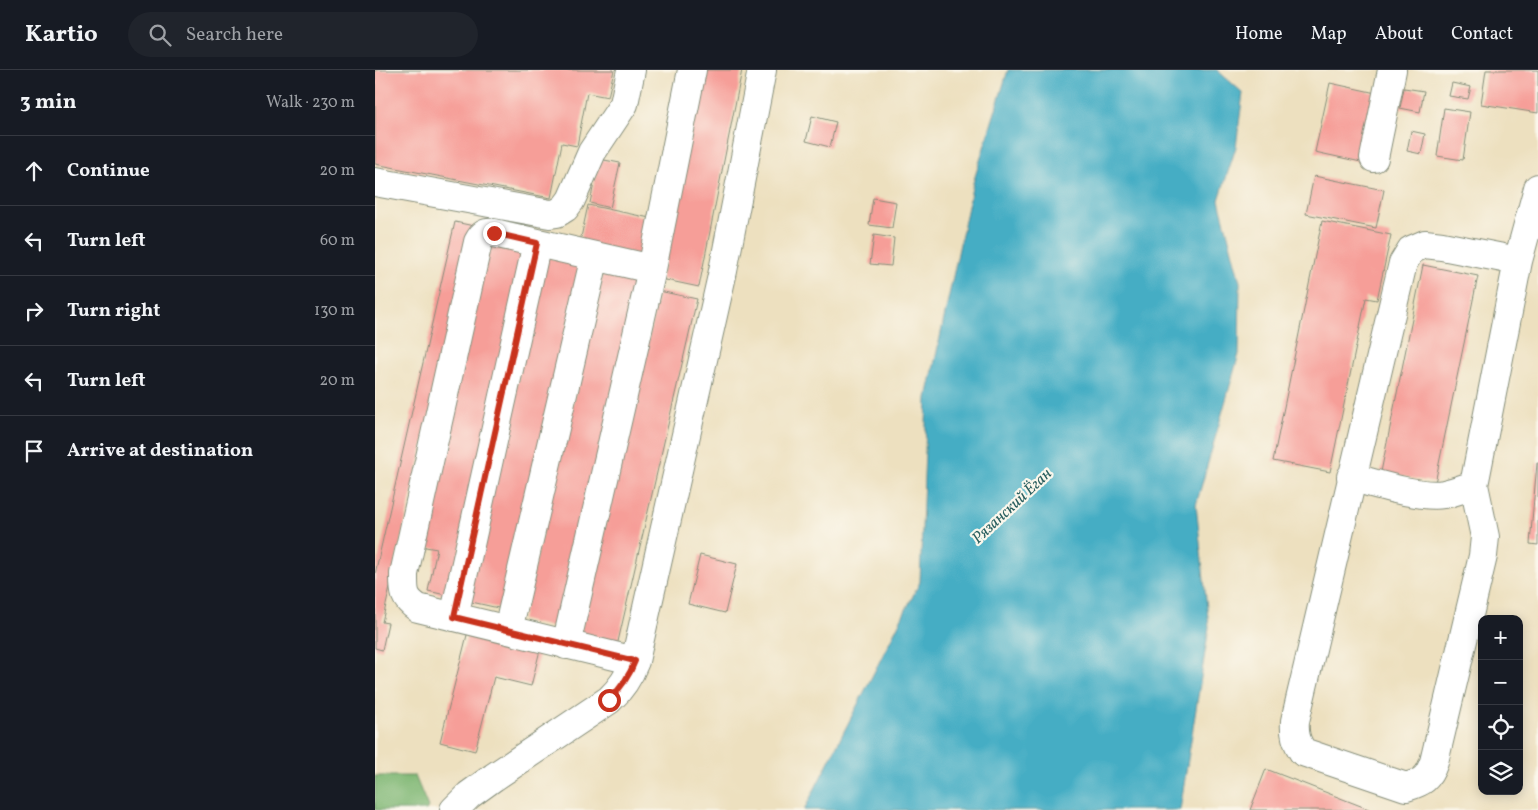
<!DOCTYPE html>
<html lang="en">
<head>
<meta charset="utf-8">
<style>
	body { margin:0; font-family:Vollkorn,serif; background:#20242c; color:#f1f3f6 }
	.controls { position:absolute; right:15px; bottom:15px; display:grid; overflow:hidden; border-radius:10px; box-shadow:0 2px 12px #0003 }
	.controls button { width:45px; height:45px; display:grid; place-items:center; padding:0; border:0; border-bottom:1px solid #363941; background:#171b24; color:#f1f3f6; font:25px sans-serif }
	.stop { position:absolute; width:15px; height:15px; margin:-11px; border:4px solid #c8321e; border-radius:50%; background:#fff }
	.stop.end { background:#c8321e; border-color:#fff; box-shadow:0 1px 5px #0008 }
	.list { margin:0; padding:0; list-style:none }
	h2 { display:flex; justify-content:space-between; align-items:center; height:65px; margin:0; padding:0 20px; font-size:21px }
	h2 small { font-size:16px; font-weight:400; color:#9ea1a6 }
	.list li { display:grid; grid-template-columns:32px 1fr auto; gap:15px; align-items:center; box-sizing:border-box; height:70px; padding:0 20px; border-top:1px solid #363941 }
	.list b { display:block; font-size:19px; white-space:nowrap }
	.list em { font-size:16px; font-style:normal; color:#9ea1a6 }
	.icon { flex:none; width:28px; height:28px; fill:none; stroke:currentColor; stroke-width:2; stroke-linecap:round; stroke-linejoin:round }
	.map { position:relative; flex:none; width:1163px; height:740px; overflow:hidden }
	header { display:flex; align-items:center; gap:30px; box-sizing:border-box; height:70px; padding:0 25px; background:#171b24; border-bottom:1px solid #363941 }
	header strong { font-size:24px }
	nav { display:flex; gap:28px; margin-inline-start:auto; font-size:18px }
	.search { width:350px; height:45px; background:#20242c; display:flex; align-items:center; gap:12px; box-sizing:border-box; padding:0 18px; border-radius:28px; color:#9ea1a6; font-size:19px }
	main { display:flex }
	aside { flex:1; background:#171b24 }
	.map>svg:first-child { display:block }
</style>
</head>
<body>
<header>
<strong>Kartio</strong>
<div class="search"><svg class="icon" aria-label="search" viewBox="0 0 24 24"><circle cx="10" cy="10" r="6"/><path d="M15 15l6 6"/></svg>Search here</div>
<nav><a>Home</a><a>Map</a><a>About</a><a>Contact</a></nav>
</header>
<main>
<aside>
<h2>3 min<small>Walk · 230 m</small></h2>
<ul class="list">
<li><svg class="icon" aria-label="ahead" viewBox="0 0 24 24"><path d="M12 20V5M6 11l6-6 6 6"/></svg><div><b>Continue</b></div><em>20 m</em></li>
<li><svg class="icon" aria-label="left" viewBox="0 0 24 24"><path d="M17 20v-9H6M10 6l-5 5 5 5"/></svg><div><b>Turn left</b></div><em>60 m</em></li>
<li><svg class="icon" aria-label="right" viewBox="0 0 24 24"><path d="M7 20v-9h11M14 6l5 5-5 5"/></svg><div><b>Turn right</b></div><em>130 m</em></li>
<li><svg class="icon" aria-label="left" viewBox="0 0 24 24"><path d="M17 20v-9H6M10 6l-5 5 5 5"/></svg><div><b>Turn left</b></div><em>20 m</em></li>
<li><svg class="icon" aria-label="arrive" viewBox="0 0 24 24"><path d="M6 21V4h12l-3 4 3 4H6"/></svg><div><b>Arrive at destination</b></div></li>
</ul>
</aside>
<div class="map">
<svg width="1163" height="740" viewBox="0 0 1163 740">
	<rect width="100%" height="100%" fill="#fbf7ec"/>
	<filter id="ink" filterUnits="userSpaceOnUse"><feTurbulence type="fractalNoise" baseFrequency=".02" numOctaves="2"/><feDisplacementMap in="SourceGraphic" scale="10" xChannelSelector="R" yChannelSelector="G"/><feConvolveMatrix kernelMatrix="1 2 1 2 8 2 1 2 1" color-interpolation-filters="sRGB"/></filter>
	<filter id="wash" filterUnits="userSpaceOnUse"><feTurbulence type="fractalNoise" baseFrequency=".0096" numOctaves="4" result="noise"/><feDisplacementMap in="SourceGraphic" scale="20" xChannelSelector="R" yChannelSelector="G"/><feGaussianBlur stdDeviation="1.12" result="paint"/><feColorMatrix in="noise" values="0 0 0 0 0 0 0 0 0 0 0 0 0 0 0 0 0 1.4 0 .05"/><feComposite in="paint" operator="in"/></filter>
	<g filter="url(#wash)">
		<rect width="100%" height="100%" fill="#ede0bf"/>
		<path fill="#80b874" stroke="#507a54" d="M0,706H40L53,737L51,740H0Z"/>
		<path fill="#45adc4" stroke="#32757c" d="M633,0H842L868,23L861,77L844,130L865,212L864,284L821,435L834,557L805,740H429L545,512L552,328L598,113Z"/>
		<g id="blocks">
			<path fill="#f69e98" d="M0,0H239L233,27L212,23L202,76L187,73L176,128L0,94Z
				M328,0H367L324,217L286,209Z
				M1111,0H1163V43L1106,34Z
				M955,13L1001,23L986,92L940,82Z
				M1077,13L1096,17L1093,29L1074,26Z
				M1029,18L1049,21L1045,42L1025,38Z
				M1069,38L1095,42L1088,90L1062,86Z
				M437,46L461,52L455,77L431,71Z
				M1036,61L1050,64L1046,84L1032,81Z
				M224,89L245,93L235,138L215,133Z
				M939,106L1009,120L1001,158L931,144Z
				M498,128L521,132L517,158L494,155Z
				M213,135L275,148L267,186L205,172Z
				M947,151L1016,165L1002,230L991,228L955,402L898,391Z
				M80,152L99,156L7,552L13,553L7,580L0,578V504Z
				M499,165L519,168L516,196L495,194Z
				M111,173L150,182L75,526L53,521L62,479L45,476Z
				M171,187L207,195L128,539L92,531Z
				M1048,195L1103,206L1060,413L1006,402Z
				M229,200L266,209L184,559L147,550Z
				M284,221L322,229L242,576L204,568Z
				M1162,393H1163V475L1155,474Z
				M325,485L362,494L350,543L313,534Z
				M94,557L166,576L156,616L119,607L100,681L65,672Z
				M891,699L996,740H875Z"/>
		</g>
	</g>
	<g filter="url(#ink)">
		<use href="#blocks" fill-opacity="0" stroke="#868e7a" stroke-width="1"/>
		<g fill="none" stroke-linecap="round" stroke-linejoin="round">
			<g stroke="#868e7a" stroke-width="30">
				<path id="minor" d="M999,88L1017,0
					M0,112L175,144L182,143L190,138L196,130L217,82L249,34L256,0
					M1143,191L1067,176L1050,174L1036,180L1028,193L920,651C919,664 921,671 928,682L1031,717C1048,712 1053,709 1059,692L1108,486L1110,467L1099,415L1143,191L1163,118
					M976,407C1002,414 1044,428 1069,424C1079,422 1090,418 1099,415
					M79,547L162,173
					M133,560L220,186
					M191,575L277,199L317,0
					M260,591L43,538C28,528 29,521 29,504L103,172C107,164 110,162 119,163L277,199
					M79,740L94,725L119,707L234,630C247,618 254,607 260,591L348,201L387,0"/>
			</g>
			<use href="#minor" stroke="#fff" stroke-width="28"/>
		</g>
	</g>
	<g fill="none" stroke-linecap="round" stroke-linejoin="round" filter="url(#ink)">
		<path stroke="#c8321e" stroke-width="6" d="M119,163L162,173L79,547L260,591C254,607 246,618 234,630"/>
	</g>
	<g text-anchor="middle" stroke-width="4.5" stroke-linejoin="round" paint-order="stroke">
		<g font-size="16" font-style="italic" fill="#2a5f5f" stroke="#fbf7ec">
			<text transform="translate(636 435) rotate(-43)" y="6">Рязанский Ёган</text>
		</g>
	</g>
</svg>
<div class="controls">
<button>+</button>
<button>−</button>
<button><svg class="icon" aria-label="locate" viewBox="0 0 24 24"><circle cx="12" cy="12" r="6"/><path d="M12 2v4M12 18v4M2 12h4M18 12h4"/></svg></button>
<button><svg class="icon" aria-label="layers" viewBox="0 0 24 24"><path d="M12 4l9 5-9 5-9-5zM3 14l9 5 9-5"/></svg></button>
</div>
<div class="stop" style="left:234px;top:630px"></div>
<div class="stop end" style="left:119px;top:163px"></div>
</div>
</main>
</body>
</html>
